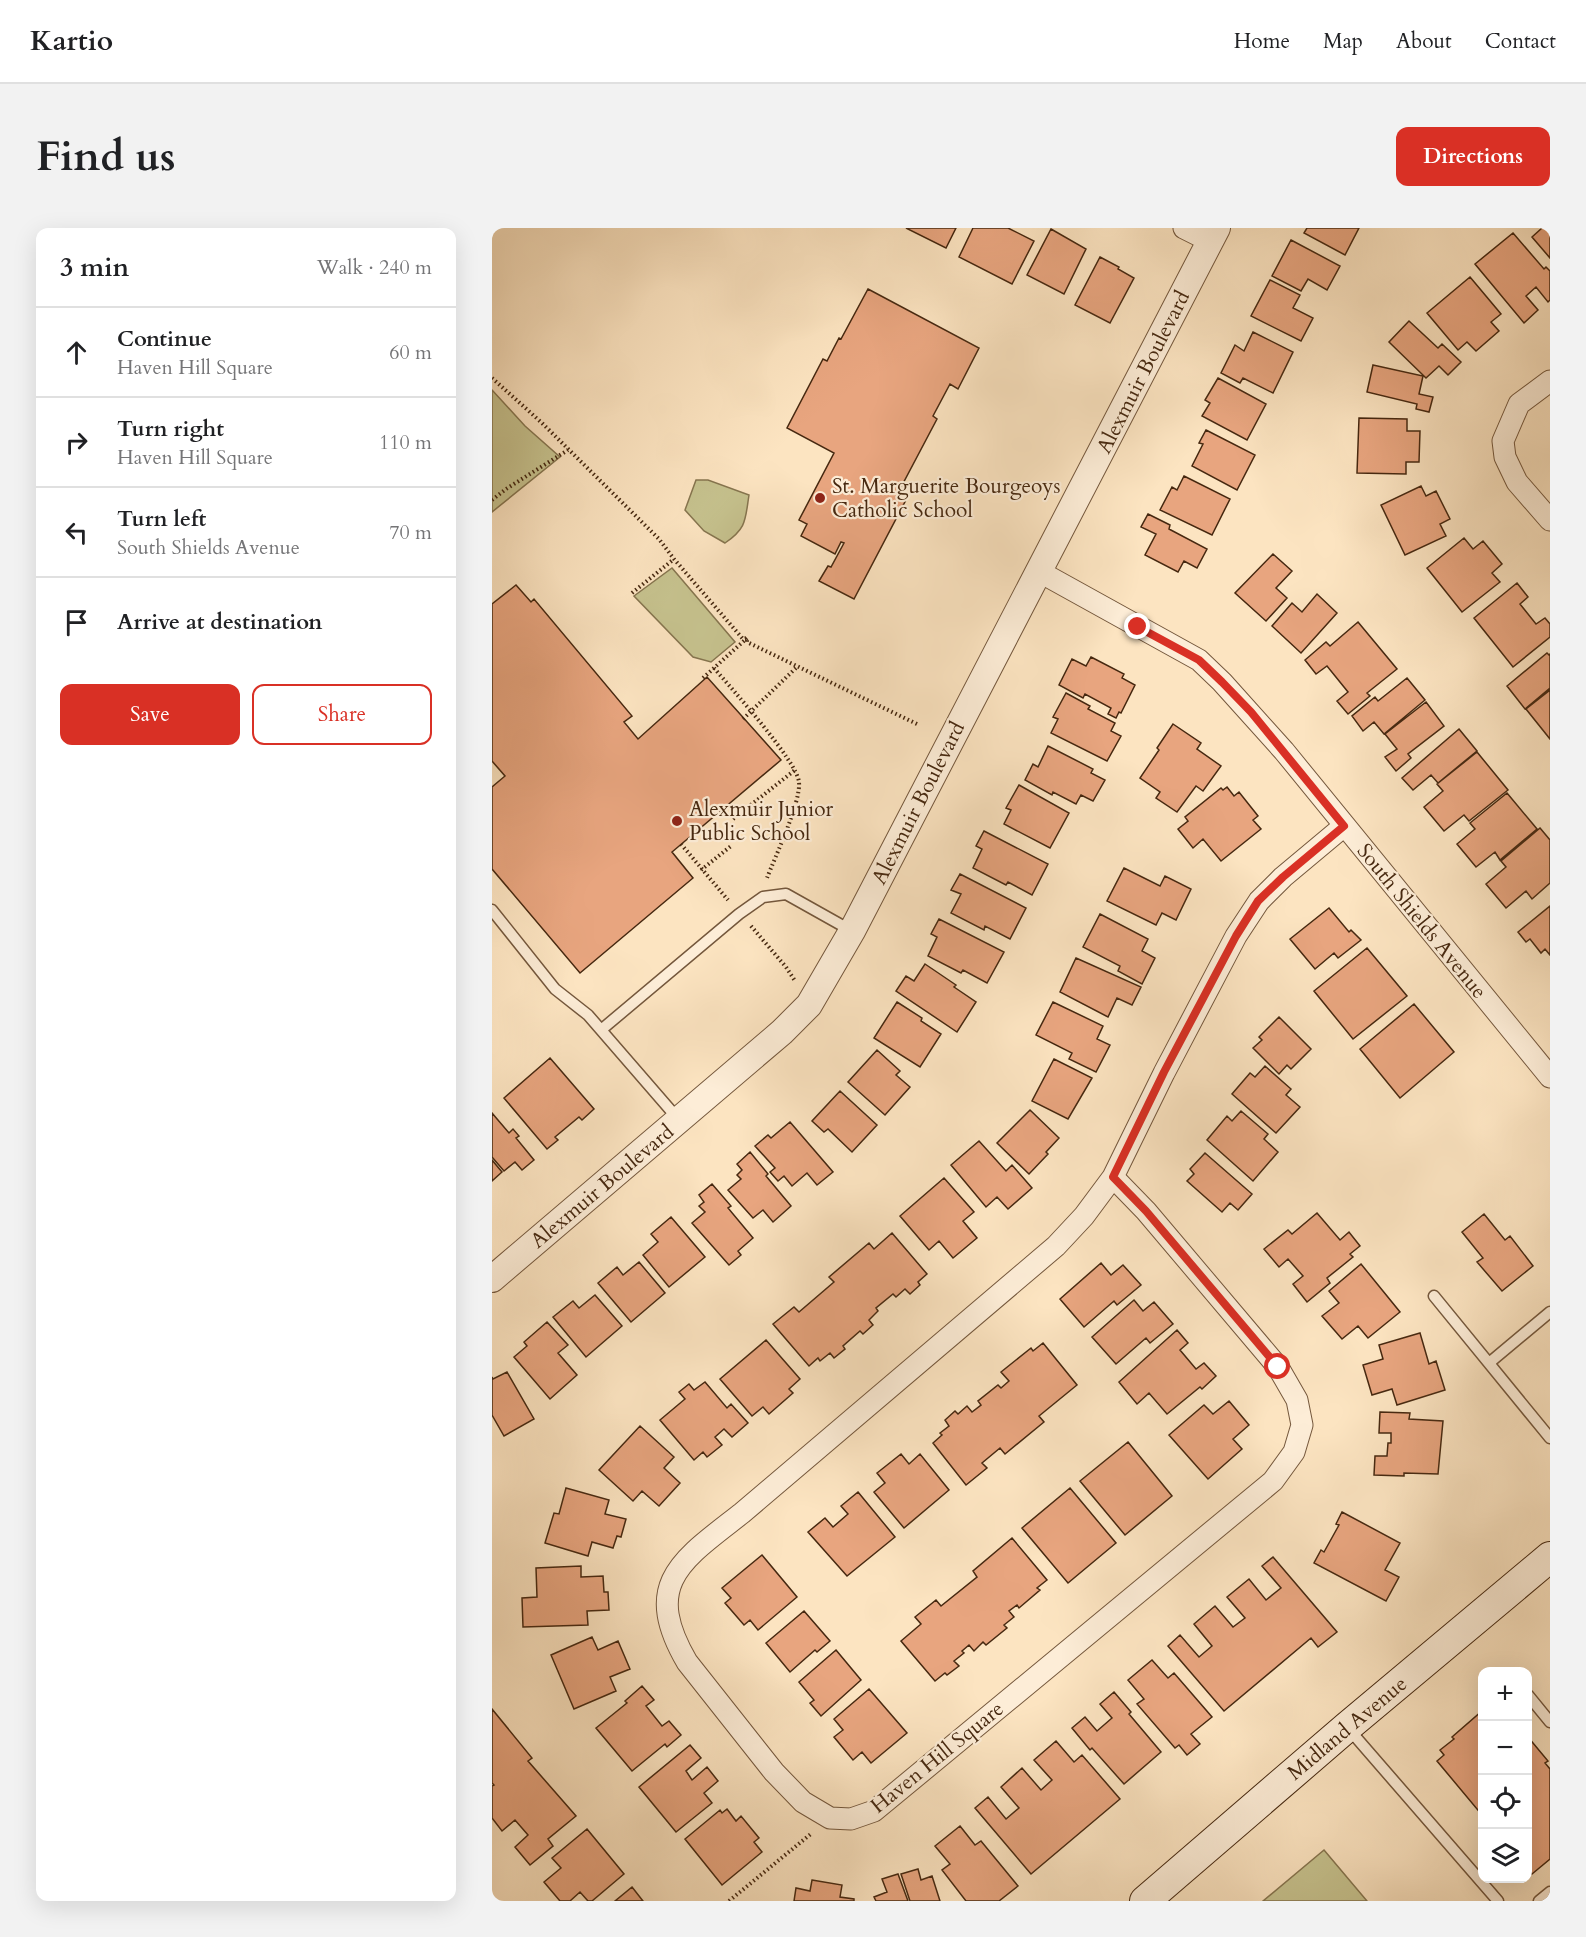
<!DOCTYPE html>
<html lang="en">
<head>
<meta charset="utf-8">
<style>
	body { margin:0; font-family:Cardo,serif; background:#f2f2f2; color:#202124 }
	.controls { position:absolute; right:18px; bottom:18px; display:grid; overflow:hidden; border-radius:12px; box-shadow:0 6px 24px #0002 }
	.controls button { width:54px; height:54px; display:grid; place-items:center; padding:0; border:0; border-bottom:2px solid #e0e0e0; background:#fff; color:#202124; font:30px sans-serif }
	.stop { position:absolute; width:18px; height:18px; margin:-14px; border:4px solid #d93025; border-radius:50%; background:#fff }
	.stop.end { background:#d93025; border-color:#fff; box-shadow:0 2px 6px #0008 }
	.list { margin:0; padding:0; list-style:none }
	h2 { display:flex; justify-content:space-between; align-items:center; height:78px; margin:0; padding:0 24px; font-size:26px }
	h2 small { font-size:20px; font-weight:400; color:#757577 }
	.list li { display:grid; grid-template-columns:39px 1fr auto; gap:18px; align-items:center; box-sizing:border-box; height:90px; padding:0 24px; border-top:2px solid #e0e0e0 }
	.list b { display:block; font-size:22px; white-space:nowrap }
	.list p { margin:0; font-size:20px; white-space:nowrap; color:#757577 }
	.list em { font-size:20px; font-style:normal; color:#757577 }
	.actions { display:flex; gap:12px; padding:18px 24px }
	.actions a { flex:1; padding:14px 0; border:2px solid #d93025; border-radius:12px; text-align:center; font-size:21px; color:#d93025 }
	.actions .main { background:#d93025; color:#fff }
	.icon { flex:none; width:33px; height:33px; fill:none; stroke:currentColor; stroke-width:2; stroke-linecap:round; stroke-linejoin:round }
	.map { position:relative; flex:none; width:1058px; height:1673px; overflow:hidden; border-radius:12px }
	header { display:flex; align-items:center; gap:36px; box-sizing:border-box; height:84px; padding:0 30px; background:#fff; border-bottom:2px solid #e0e0e0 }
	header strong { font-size:28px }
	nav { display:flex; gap:33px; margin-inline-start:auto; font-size:21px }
	.intro { display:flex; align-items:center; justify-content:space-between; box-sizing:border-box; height:144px; padding:0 36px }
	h1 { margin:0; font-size:42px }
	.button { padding:15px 27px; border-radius:12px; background:#d93025; color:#fff; font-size:21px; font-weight:700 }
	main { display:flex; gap:36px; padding:0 36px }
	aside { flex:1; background:#fff; border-radius:12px; box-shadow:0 6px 24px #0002 }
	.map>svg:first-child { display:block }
</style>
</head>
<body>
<header>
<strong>Kartio</strong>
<nav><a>Home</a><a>Map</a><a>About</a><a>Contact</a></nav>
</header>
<div class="intro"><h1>Find us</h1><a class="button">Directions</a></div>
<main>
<aside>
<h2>3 min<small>Walk · 240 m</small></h2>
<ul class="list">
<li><svg class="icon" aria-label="ahead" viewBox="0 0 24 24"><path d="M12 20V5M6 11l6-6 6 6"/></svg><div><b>Continue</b><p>Haven Hill Square</p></div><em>60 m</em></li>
<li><svg class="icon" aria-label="right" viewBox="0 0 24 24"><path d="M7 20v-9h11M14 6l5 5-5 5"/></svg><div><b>Turn right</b><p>Haven Hill Square</p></div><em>110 m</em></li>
<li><svg class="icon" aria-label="left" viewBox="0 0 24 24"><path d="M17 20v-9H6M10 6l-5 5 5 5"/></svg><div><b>Turn left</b><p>South Shields Avenue</p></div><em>70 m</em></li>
<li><svg class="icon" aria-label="arrive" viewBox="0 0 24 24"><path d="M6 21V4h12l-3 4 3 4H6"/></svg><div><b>Arrive at destination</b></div></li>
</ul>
<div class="actions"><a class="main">Save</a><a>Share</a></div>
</aside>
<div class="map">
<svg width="1058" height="1673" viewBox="0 0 1058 1673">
	<rect width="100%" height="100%" fill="#fce4c1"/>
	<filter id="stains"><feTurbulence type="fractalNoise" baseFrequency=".00333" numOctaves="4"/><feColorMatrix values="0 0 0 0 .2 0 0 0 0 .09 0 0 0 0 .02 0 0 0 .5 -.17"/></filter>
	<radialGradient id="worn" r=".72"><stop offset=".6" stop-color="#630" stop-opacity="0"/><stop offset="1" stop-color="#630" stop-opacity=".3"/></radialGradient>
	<path fill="#c6c28e" stroke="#86754f" stroke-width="1.5" d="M0,162L33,198L68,229L0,284Z
		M204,252H216L257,267C253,292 255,300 233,315L212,303L193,282Z
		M180,340L243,414L219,434L201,429L142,368Z
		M832,1622L875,1673H771Z"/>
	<path fill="#e8a57f" stroke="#462810" stroke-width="1.5" d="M414,0H464L454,20Z
		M481,0H516L542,13L520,56L467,29Z
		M815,0H867L853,27L812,5Z
		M1050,0H1058V30L1040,9Z
		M559,1L594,21L572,66L535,47Z
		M1021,5L1052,41L1054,39L1058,43V72L1056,74L1044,59L1034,68L1046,82L1032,95L983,36Z
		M799,12L848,38L835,62L816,51L809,63L780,48Z
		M608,29L627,39L626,41L642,50L618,95L583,77Z
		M978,49L1009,86L999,94L1007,103L984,123L975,114L966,122L935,85Z
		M778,52L808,67L801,80L821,90L809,113L759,88Z
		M376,61L487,120L466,161L458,156L441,188L445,191L406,265L415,270L362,371L327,353L336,338L339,339L352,315L349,314L343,326L309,308L315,296L307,292L342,225L295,200L331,131L335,133L347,110L349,111Z
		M917,93L946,120L950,116L969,134L956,147L947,138L934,150L897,114Z
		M761,104L801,124L781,165L751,150L748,155L729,145L743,117L752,123Z
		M881,137L931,148L927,166L941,169L937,184L924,181L925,176L875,164Z
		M726,150L774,176L755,212L710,188L718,175L713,172Z
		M867,190L915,191V203H928L927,234H914V246L865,245Z
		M714,202L763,227L745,262L700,238L711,216L707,215Z
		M692,248L738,271L720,307L668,282L680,259L685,262Z
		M929,258L934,268L944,263L958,291L948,296L954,308L913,327L889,277Z
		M656,286L678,297L677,301L715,321L705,340L692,333L686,344L653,327L664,306L649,299Z
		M972,310L981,321L991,313L1010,336L1000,345L1008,354L970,384L935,340Z
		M781,326L800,343L784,360L795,370L774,393L743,365Z
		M1025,355L1036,369L1028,376L1044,396L1053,390L1058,396V409L1021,439L982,390Z
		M24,357L39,374L42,371L140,488L132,494L146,511L215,449L289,532L180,624L201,650L88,745L0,641V559L13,548L0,533V376Z
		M825,366L845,385L809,425L780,398L800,375L810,384Z
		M866,394L905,441L875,465L878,468L856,486L845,473L856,464L835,438L824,446L813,432L834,414L838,418Z
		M1055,425L1057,427L1058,426V460L1033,481L1015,458Z
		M599,429L632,446L630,450L643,457L629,485L627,484L624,490L616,486L619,480L593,466L591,470L567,457L580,431L594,438Z
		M915,450L933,472L892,506L882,494L871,503L860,488L883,469L886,473Z
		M1058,462V511L1034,481Z
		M574,465L598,478L596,481L623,495L619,503L629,508L615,533L559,505L566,491L561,489Z
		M934,474L952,498L916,526L919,530L904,543L893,529L905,521L893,506Z
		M681,496L709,515L705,521L729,538L711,563L704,558L685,584L664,570L668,564L648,550L667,522L665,520Z
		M967,501L985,523L946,555L939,547L921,562L910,550Z
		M556,518L601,541L599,545L613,552L601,573L589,567L584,576L561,564L560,567L533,552L541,536L546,539Z
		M985,524L1016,562L977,593L972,587L952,603L932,579L951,563L945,556Z
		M527,557L577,585L558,620L512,596L519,582L514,580Z
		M735,559L742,568L747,564L766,588L761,592L769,601L729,633L711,611L701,620L686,601L696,593L693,589L729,560L731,562Z
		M1015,565L1045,601L1008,632L1003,624L984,639L965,616L983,601L978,595Z
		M1048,600L1058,612V655L1040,671L1034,663L1014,680L994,656L1014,639L1009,633Z
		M492,603L556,636L540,667L516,654L514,657L481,640L490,621L484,618Z
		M632,640L668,658L673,648L699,661L684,692L670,685L664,697L615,673Z
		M468,646L534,680L518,711L493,698L492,702L459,685L469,666L459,662Z
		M1058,678V727L1053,721L1049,725L1038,711L1034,714L1026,704Z
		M837,680L857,704L859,702L869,712L846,730L842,725L823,741L798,711Z
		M608,686L656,711L650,723L663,730L650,756L626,743L628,738L591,719Z
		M447,691L512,724L495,755L471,742L469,745L436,728L445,709L439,706Z
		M875,720L915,768L861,811L822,763Z
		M584,730L649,759L640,777L625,770L616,789L568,764Z
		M433,736L464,757L462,759L484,774L465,804L404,763L414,748L422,753Z
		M405,774L430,790L429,793L449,806L428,839L382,810Z
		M561,774L611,798L605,811L618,817L604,844L577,831L580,825L544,807Z
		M922,776L962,824L908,870L868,821Z
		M787,789L819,821L799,841L795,837L787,846L761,820L770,812L767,809Z
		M385,822L408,843L404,847L418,859L393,887L356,854Z
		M58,830L102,881L90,892L87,889L63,909L66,912L55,921L12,870Z
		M562,831L600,850L576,891L540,873Z
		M773,838L799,861L794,867L808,879L784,905L740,866L758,845L763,849Z
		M348,863L385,897L360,924L336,901L332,904L320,893Z
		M538,882L567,910L554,924L556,926L537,946L505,915Z
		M749,883L776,906L772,911L786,924L761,953L715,912L735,888L740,893Z
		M0,885L17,905L21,901L27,908L24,910L42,932L30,942L23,934L12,943L0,929Z
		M298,894L341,944L325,957L315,945L300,958L292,948L286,953L278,944L283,940L263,918L276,907L279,910Z
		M487,913L514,943L520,937L540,960L516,981L505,969L494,979L459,937Z
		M258,924L276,946L274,948L299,978L281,994L271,982L261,990L236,962L249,951L245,947L250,942L245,936Z
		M713,925L760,966L746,982L738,975L730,984L695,953L702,946L698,941Z
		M0,932L10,944L0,953Z
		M452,950L482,984L471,993L485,1010L461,1030L447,1013L437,1022L408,988Z
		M220,956L239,978L236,980L261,1010L246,1023L249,1027L237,1037L200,995L213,984L207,978L212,974L207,967Z
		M825,985L848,1012L857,1004L868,1018L858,1026L861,1029L835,1050L838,1055L815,1074L801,1056L811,1048L796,1031L787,1039L772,1021L796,1002L800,1006Z
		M992,986L1013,1012L1018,1008L1041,1038L1010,1063L985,1034L991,1030L970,1004Z
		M179,989L213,1029L177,1059L151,1027L166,1014L159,1006Z
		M400,1005L435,1046L426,1054L428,1057L418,1066L413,1061L404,1069L401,1066L384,1080L386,1083L377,1092L381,1097L371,1106L368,1103L351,1118L353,1121L342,1130L338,1125L328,1133L326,1130L317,1138L281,1096L302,1079L307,1084L342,1054L337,1049L377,1015L382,1021Z
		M147,1034L173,1065L139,1094L106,1055L125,1039L131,1047Z
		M609,1035L619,1047L631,1037L649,1057L625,1077L622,1073L592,1099L568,1071Z
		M869,1036L908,1084L876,1110L866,1098L850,1111L830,1088L847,1075L837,1063Z
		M103,1067L130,1098L94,1129L61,1089L81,1073L87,1080Z
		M642,1072L651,1083L662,1074L681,1096L658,1115L654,1110L624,1136L600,1109Z
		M55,1094L76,1117L66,1125L85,1147L58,1171L22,1129L35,1118L32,1114Z
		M685,1102L696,1115L688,1122L704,1141L712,1135L724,1148L710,1161L708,1159L675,1186L657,1165L645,1176L627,1154Z
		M928,1105L937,1136L944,1133L953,1162L905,1177L900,1161L880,1167L871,1137L891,1131L887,1117Z
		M274,1112L308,1151L297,1161L301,1165L277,1186L271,1179L260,1188L228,1151Z
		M551,1115L585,1157L547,1188L552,1194L513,1226L508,1220L490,1235L495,1240L474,1257L441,1215L450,1207L448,1205L457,1198L453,1192L463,1183L466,1186L475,1178L480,1184L489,1177L486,1173L506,1157L509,1160L517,1153L509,1144L539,1120L541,1123Z
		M15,1144L42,1191L12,1208L0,1187V1149L1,1151Z
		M213,1154L235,1180L239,1176L256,1195L240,1209L232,1201L223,1209L230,1217L215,1229L211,1224L202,1232L168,1192L193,1171L187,1164L197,1156L202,1162Z
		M737,1173L757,1197L741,1211L750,1221L716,1251L677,1207L712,1177L721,1186Z
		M888,1184L918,1185L917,1191L951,1193L946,1246L912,1245V1248L882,1247L883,1228H895L896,1215H899V1205H887Z
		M148,1198L182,1229L172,1240L188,1255L167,1278L150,1263L141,1273L107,1242Z
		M636,1214L680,1268L633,1307L588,1253Z
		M409,1226L417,1236L428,1226L457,1262L412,1300L382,1264L393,1255L385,1245Z
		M74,1260L117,1272L113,1286L134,1291L129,1309L125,1308L121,1320L100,1314L96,1328L53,1315L62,1285L67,1286Z
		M578,1260L624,1315L576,1355L530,1300Z
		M366,1264L403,1309L355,1348L316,1304L333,1290L341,1299L356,1286L349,1278Z
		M850,1284L908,1315L893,1342L907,1349L894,1373L822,1335L829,1322L832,1324L847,1297L844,1296Z
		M520,1310L555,1352L545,1360L548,1362L527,1380L525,1377L517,1383L522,1389L512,1397L515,1400L494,1417L491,1414L482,1423L477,1417L470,1423L472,1425L462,1433L467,1438L455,1447L453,1445L443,1453L409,1413L429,1396L423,1389L444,1372L449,1378L485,1349L481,1343Z
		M270,1327L305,1369L266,1402L258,1392L252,1397L233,1375L239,1370L230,1360Z
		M781,1329L845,1404L826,1419L819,1410L732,1483L676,1418L688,1407L707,1429L720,1418L702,1396L723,1378L741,1399L753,1390L735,1369L757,1351L774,1372L789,1360L770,1338Z
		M89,1338V1349L111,1348L112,1364H116L117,1382L95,1383L96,1397L31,1399L30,1370L45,1369L44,1340Z
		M312,1383L338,1413L325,1424L323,1422L298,1444L274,1415Z
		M100,1409L106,1422L126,1413L138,1441L118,1449L124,1463L82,1481L59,1427Z
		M344,1422L369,1452L329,1488L318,1475L322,1472L307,1454Z
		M660,1432L676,1450L682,1445L720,1489L699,1506L708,1516L695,1527L687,1517L683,1520L645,1476L652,1471L636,1452Z
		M150,1458L162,1472L154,1478L170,1498L177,1493L189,1507L175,1519L173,1516L140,1543L104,1500L135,1475L133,1473Z
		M377,1461L415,1505L379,1535L370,1524L361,1532L342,1509L351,1502L342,1491Z
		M622,1464L639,1484L637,1486L669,1524L632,1556L600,1520L598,1522L580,1500L593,1489L605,1503L620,1490L608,1476Z
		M0,1481L40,1530L36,1533L84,1588L56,1611L61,1618L38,1637L23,1619L36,1607L23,1592L10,1603L0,1590V1558L2,1557L0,1555Z
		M990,1483V1587L945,1533L952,1527L948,1522L962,1511L960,1509Z
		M1036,1509L1056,1533L1053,1535L1058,1541V1631L1040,1646L1036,1641Z
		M564,1513L582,1534L590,1527L628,1571L539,1646L483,1580L496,1569L514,1591L527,1580L509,1559L530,1540L549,1562L560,1552L542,1532Z
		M198,1517L209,1530L194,1543L200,1552L215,1539L226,1553L212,1565L220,1575L184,1604L147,1559Z
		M235,1581L244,1593L249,1588L267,1610L262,1614L270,1624L230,1657L193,1611L228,1582L230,1585Z
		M468,1598L483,1617L489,1613L526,1658L507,1673H474L450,1642L458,1636L443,1618Z
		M95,1601L132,1646L100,1673H96L88,1664L78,1673H68L52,1654L69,1640L60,1630Z
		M426,1641L429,1652L440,1648L448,1673H418L409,1646Z
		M406,1646L416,1673H384L382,1669L395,1664L390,1651Z
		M320,1652L350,1657L348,1669L362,1671V1673H302L304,1660L318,1663Z
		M140,1659L151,1673H123Z"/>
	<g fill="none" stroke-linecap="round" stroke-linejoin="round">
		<g stroke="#74573c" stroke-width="13">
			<path id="service" d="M0,682L63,761L96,787L187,892
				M109,802L247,686L271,669L294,666L360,703
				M942,1068L1058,1210
				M997,1135L1058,1084
				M1036,1467L1058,1494
				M855,1499L1006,1673
				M1047,1673L1058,1664"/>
		</g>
		<g stroke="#74573c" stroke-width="23">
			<path id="minor" d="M692,0L718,13
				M1058,153L1027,176L1011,213L1013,229L1025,254L1058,292
				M548,344L707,432L730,454L792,523L1058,849
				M621,949L654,983L786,1139L805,1172L810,1197L802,1224L781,1253L382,1583L359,1591L338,1590L311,1574L282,1544L195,1434C149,1355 190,1332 250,1285L564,1018L592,988L621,949L672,845L744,708L767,673L791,649L852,598"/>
		</g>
		<g stroke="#74573c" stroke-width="28">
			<path id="tertiary" d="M0,1051L290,804L317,777L360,703L725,0"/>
		</g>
		<g stroke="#462810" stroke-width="32">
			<path id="secondary" d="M653,1673L855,1499L1058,1329"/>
		</g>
		<path stroke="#462810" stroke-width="4" stroke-dasharray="1.5 3" stroke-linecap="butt" d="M0,150L50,195L167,311L182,331L251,411L255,410V414L427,497
			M0,272L14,261L76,222
			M140,365L182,331
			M222,440C239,460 305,533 307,554C309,574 283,629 275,650
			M211,450L255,410
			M251,491L306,438
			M241,591L303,542
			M189,616L236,672
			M209,642L239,618
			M259,698L294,739L303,753
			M237,1673L320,1605"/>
		<use href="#service" stroke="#fdedd7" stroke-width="10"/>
		<use href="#minor" stroke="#fdedd7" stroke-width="21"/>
		<use href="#tertiary" stroke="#fdedd7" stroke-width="26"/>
		<use href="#secondary" stroke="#fdedd7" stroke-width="30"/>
	</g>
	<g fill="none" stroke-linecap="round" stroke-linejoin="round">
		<path stroke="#d93025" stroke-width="8" d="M646,399L707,432L730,454L759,484L852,598L791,649L766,673L744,708L672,844L621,949L654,983L786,1139"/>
	</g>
	<g fill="#8f2418" stroke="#fdedd7" stroke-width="2">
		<circle cx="328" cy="270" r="6"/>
		<circle cx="185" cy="593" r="6"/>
	</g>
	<g text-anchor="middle" stroke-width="4.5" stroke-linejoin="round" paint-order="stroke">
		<g font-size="21" fill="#462810" stroke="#fdedd7">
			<text transform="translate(651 144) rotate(-63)" y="7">Alexmuir Boulevard</text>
			<text transform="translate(426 575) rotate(-63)" y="7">Alexmuir Boulevard</text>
			<text transform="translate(930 693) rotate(51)" y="7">South Shields Avenue</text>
			<text transform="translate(110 958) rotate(-40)" y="7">Alexmuir Boulevard</text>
			<text transform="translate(855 1500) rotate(-40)" y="7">Midland Avenue</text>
			<text transform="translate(445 1529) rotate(-39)" y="7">Haven Hill Square</text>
		</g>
		<g font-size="21" fill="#462810" stroke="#fdedd7" text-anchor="start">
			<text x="340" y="265">St. Marguerite Bourgeoys<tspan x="340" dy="24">Catholic School</tspan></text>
			<text x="197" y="588">Alexmuir Junior<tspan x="197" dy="24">Public School</tspan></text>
		</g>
	</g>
	<rect width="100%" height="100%" filter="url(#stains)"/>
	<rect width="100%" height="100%" fill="url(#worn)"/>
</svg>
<div class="controls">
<button>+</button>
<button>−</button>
<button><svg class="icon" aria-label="locate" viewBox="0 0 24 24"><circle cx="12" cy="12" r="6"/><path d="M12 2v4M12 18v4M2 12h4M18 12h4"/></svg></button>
<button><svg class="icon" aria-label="layers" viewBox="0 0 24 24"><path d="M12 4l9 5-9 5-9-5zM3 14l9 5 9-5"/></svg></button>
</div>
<div class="stop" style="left:786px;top:1139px"></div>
<div class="stop end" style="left:646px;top:399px"></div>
</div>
</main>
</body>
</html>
